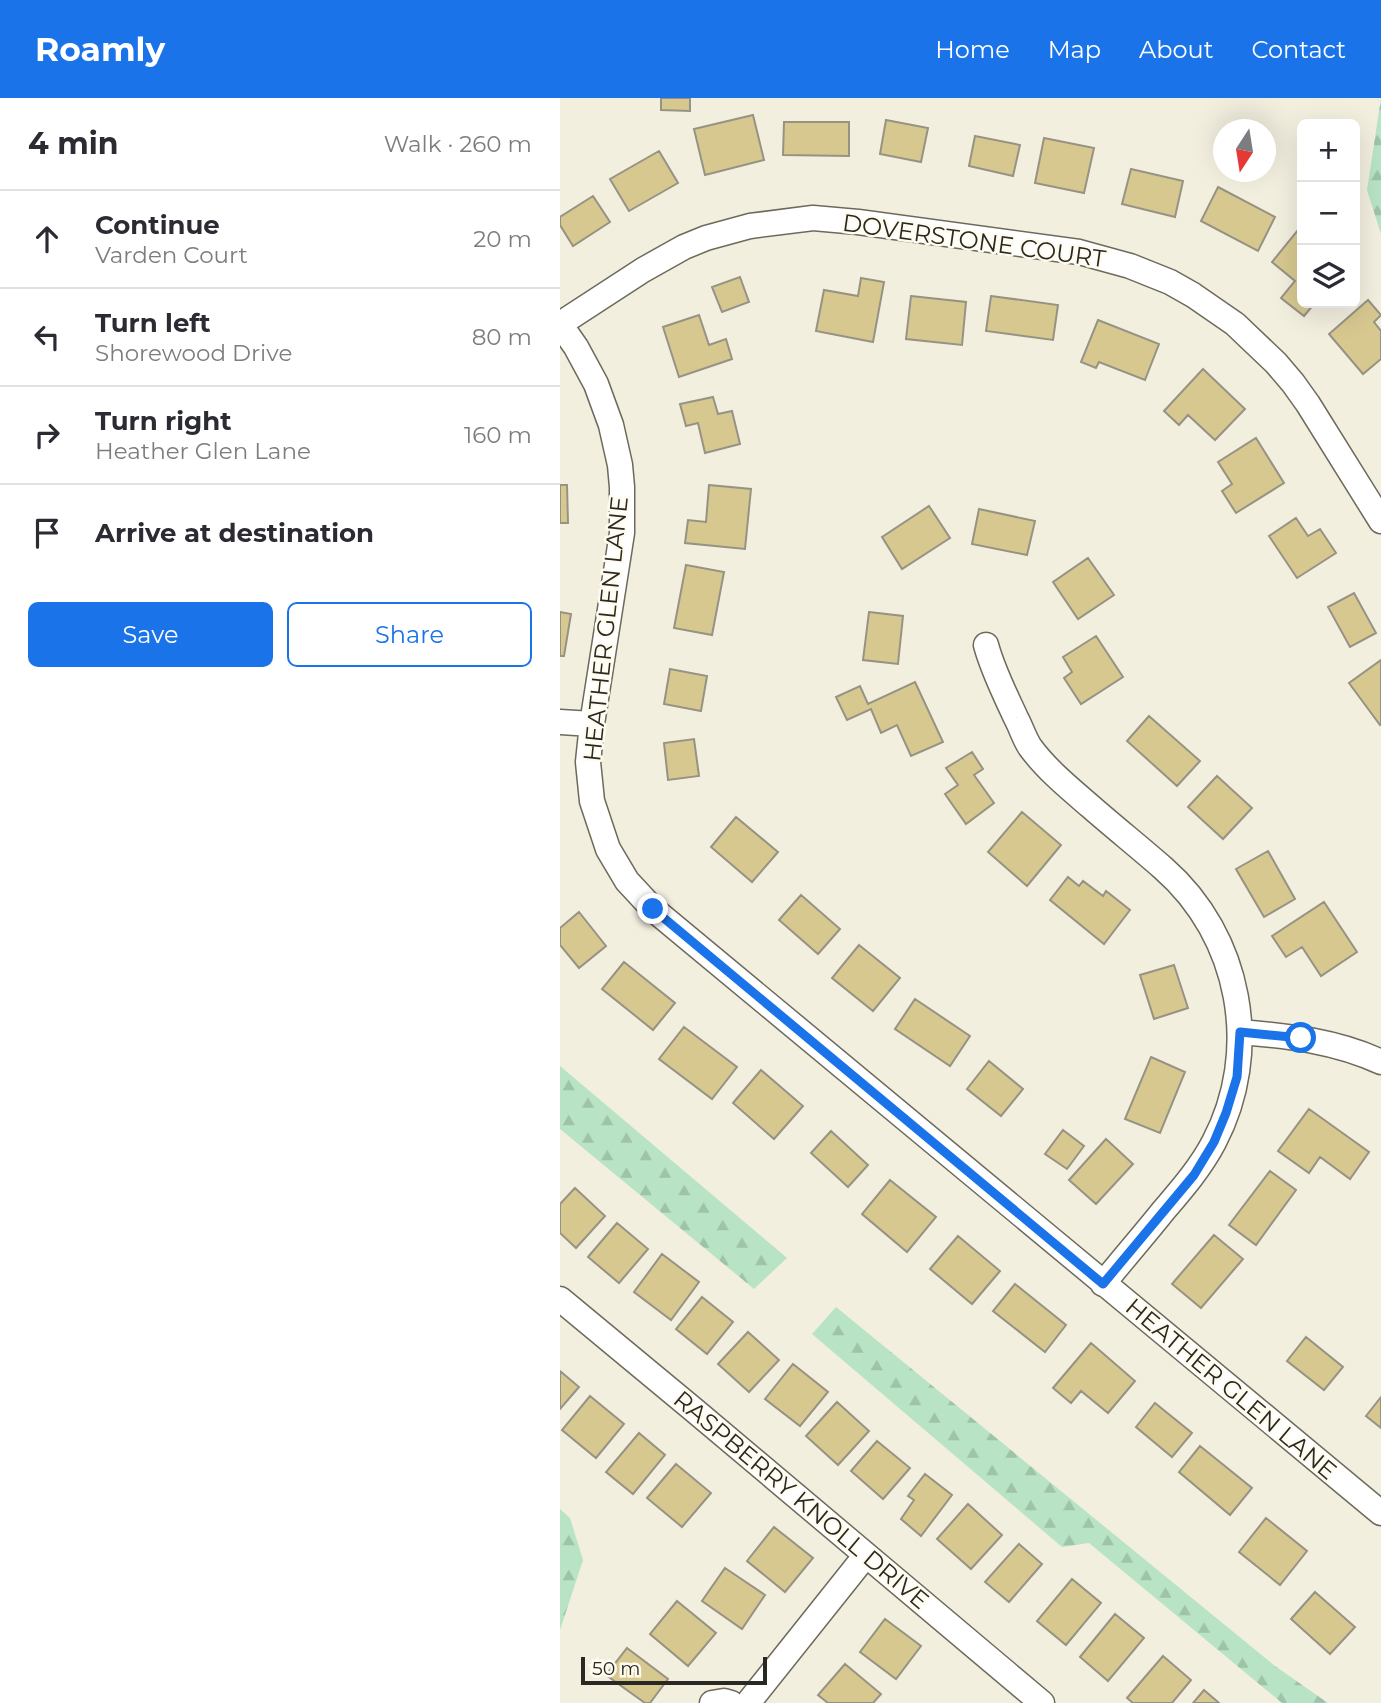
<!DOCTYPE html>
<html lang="en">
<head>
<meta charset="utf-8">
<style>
	body { margin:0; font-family:Montserrat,sans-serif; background:#f2f2f3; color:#2b2b33 }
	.controls { position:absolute; right:21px; top:21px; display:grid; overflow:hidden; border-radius:10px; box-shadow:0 7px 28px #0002 }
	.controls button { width:63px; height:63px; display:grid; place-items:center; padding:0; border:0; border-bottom:2px solid #e1e1e2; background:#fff; color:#2b2b33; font:35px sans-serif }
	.compass { position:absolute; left:653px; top:21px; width:63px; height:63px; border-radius:50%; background:#fff; box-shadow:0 7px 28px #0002; rotate:192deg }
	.scale { position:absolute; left:21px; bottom:18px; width:186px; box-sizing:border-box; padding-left:7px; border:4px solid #292822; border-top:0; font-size:19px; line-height:24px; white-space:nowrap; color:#292822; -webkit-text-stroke:5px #fffcef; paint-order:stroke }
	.stop { position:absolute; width:21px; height:21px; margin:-16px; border:5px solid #1a73e8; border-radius:50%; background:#fff }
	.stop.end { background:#1a73e8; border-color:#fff; box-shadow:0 2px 7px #0008 }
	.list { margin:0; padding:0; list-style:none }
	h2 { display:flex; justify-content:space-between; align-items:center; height:91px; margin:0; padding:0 28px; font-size:30px }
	h2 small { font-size:23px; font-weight:400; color:#7c7c81 }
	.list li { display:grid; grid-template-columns:46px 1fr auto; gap:21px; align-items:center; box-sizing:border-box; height:98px; padding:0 28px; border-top:2px solid #e1e1e2 }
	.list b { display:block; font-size:26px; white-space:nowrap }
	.list p { margin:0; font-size:23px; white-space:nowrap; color:#7c7c81 }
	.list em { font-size:23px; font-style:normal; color:#7c7c81 }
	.actions { display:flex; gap:14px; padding:21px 28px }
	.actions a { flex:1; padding:16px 0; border:2px solid #1a73e8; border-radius:10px; text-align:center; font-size:24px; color:#1a73e8 }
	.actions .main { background:#1a73e8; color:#fff }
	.icon { flex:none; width:38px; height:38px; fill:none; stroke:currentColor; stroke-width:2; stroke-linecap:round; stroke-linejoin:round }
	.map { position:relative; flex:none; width:821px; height:1605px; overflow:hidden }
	header { display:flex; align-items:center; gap:42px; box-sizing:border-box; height:98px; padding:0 35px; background:#1a73e8; color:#fff }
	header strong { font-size:33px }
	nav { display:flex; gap:38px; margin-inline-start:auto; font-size:24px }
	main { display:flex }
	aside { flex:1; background:#fff }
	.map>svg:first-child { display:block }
</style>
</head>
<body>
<header>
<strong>Roamly</strong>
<nav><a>Home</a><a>Map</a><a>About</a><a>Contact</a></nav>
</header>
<main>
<aside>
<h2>4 min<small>Walk · 260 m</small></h2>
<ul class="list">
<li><svg class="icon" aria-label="ahead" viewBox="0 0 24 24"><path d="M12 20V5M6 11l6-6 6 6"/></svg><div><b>Continue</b><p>Varden Court</p></div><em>20 m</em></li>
<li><svg class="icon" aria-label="left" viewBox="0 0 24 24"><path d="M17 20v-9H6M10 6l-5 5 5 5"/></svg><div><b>Turn left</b><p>Shorewood Drive</p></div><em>80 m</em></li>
<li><svg class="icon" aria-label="right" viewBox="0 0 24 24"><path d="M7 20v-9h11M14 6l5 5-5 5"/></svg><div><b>Turn right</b><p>Heather Glen Lane</p></div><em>160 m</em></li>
<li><svg class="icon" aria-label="arrive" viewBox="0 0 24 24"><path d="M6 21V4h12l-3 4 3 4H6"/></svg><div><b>Arrive at destination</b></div></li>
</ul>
<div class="actions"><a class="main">Save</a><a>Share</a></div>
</aside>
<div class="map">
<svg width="821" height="1605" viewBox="0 0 821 1605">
	<defs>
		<pattern id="forest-firs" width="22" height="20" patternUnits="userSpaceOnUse" patternTransform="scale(1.75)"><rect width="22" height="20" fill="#b8e3c5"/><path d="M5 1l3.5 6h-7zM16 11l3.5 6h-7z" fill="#9ec3a9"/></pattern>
	</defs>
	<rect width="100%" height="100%" fill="#f3efdf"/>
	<path fill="url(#forest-firs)" d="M821,0V136L807,92Z
		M0,968L227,1160L194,1191L0,1031Z
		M276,1209L715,1568L768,1605H722L529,1445L502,1449L252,1236Z
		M0,1411L10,1420L23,1462L0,1532Z"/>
	<path fill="#d7c890" stroke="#969384" stroke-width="2" d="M101,0H130V13L101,12Z
		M193,17L204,62L145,77L134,31Z
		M326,22L368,30L361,64L320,56Z
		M224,24H289V58L223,57Z
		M415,38L460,47L453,78L409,68Z
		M484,40L534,50L524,95L475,85Z
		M99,53L118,85L69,113L50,81Z
		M571,71L623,83L615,119L562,106Z
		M658,89L715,119L698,153L641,123Z
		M33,98L50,124L13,148L0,127V119Z
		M738,132L742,136V205H755L744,218L721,200L735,183L712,164Z
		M180,179L189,204L162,214L152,189Z
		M301,180L324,184L313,244L256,233L264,192L298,198Z
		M351,198L406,204L402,247L346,241Z
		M431,198L498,207L493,242L426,233Z
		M808,202L821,217L814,224L821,233V261L803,276L769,236Z
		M139,217L149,247L166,241L172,261L119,279L103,229Z
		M538,222L599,246L585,282L539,264L536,270L521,264Z
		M643,271L685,311L655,342L628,317L619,327L604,313Z
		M153,299L158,316L172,313L180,346L145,355L138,325L126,328L120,306Z
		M696,340L724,385L676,415L662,393L672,386L658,364Z
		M0,387H7L8,425H0Z
		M149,387L191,391L185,451L125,445L128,422L146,424Z
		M369,408L390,440L342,471L322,439Z
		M419,411L475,423L467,457L412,446Z
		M736,420L748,438L760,431L776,455L737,480L709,438Z
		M528,460L554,497L518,521L493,484Z
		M126,467L164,474L152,537L114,530Z
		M794,495L816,535L790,549L768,509Z
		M0,514L11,516L4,558H0Z
		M309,514L343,518L338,566L303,562Z
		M536,538L563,579L521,606L504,580L512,574L503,559Z
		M821,562V626L820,627L789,585Z
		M110,571L147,578L141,613L104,606Z
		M355,584L383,644L351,658L337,627L321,635L311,611L287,622L276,599L300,588L308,606Z
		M589,618L640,663L617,688L567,643Z
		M134,641L139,678L108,682L104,645Z
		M412,654L423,671L414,677L434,705L406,726L385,696L398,687L386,670Z
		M657,678L692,710L663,741L628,709Z
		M462,714L501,747L467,788L428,754Z
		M176,719L218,754L192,784L151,749Z
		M708,753L735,801L704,819L676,771Z
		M508,779L519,788L523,783L543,798L546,793L570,812L544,846L490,802Z
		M241,797L280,831L258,856L219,822Z
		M764,804L797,854L761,878L742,849L726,859L712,838Z
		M19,814L46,848L19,870L0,847V830Z
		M299,847L340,880L313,913L272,880Z
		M64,864L115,905L93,932L42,891Z
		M614,867L628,910L594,921L580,877Z
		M355,901L410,938L390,968L335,931Z
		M124,929L177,969L152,1001L99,961Z
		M591,959L625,974L600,1035L565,1021Z
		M429,963L463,991L441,1018L407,991Z
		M201,972L243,1008L214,1041L173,1005Z
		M749,1011L809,1054L790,1081L760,1059L749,1075L718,1053Z
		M503,1032L524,1048L507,1071L485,1056Z
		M271,1033L308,1067L288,1089L251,1055Z
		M546,1041L573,1066L536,1106L509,1082Z
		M710,1073L736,1092L696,1147L669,1127Z
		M330,1082L376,1119L347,1154L302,1116Z
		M15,1090L45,1118L16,1150L0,1135V1106Z
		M57,1125L88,1151L59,1185L28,1159Z
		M654,1137L683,1161L641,1210L612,1186Z
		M398,1138L440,1173L412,1206L370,1171Z
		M102,1156L139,1184L111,1222L74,1194Z
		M455,1186L506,1227L485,1254L433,1213Z
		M142,1199L173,1224L147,1256L116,1231Z
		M188,1234L219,1262L189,1294L158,1266Z
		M746,1239L783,1269L764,1292L727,1263Z
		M531,1245L575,1283L548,1315L521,1293L511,1305L493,1290Z
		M233,1266L268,1294L240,1328L205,1301Z
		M0,1273L19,1289L0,1311Z
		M30,1298L64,1326L36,1360L2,1332Z
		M821,1299V1330L806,1318Z
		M277,1304L309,1333L278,1367L246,1338Z
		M595,1305L632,1335L612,1359L576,1329Z
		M79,1335L105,1357L73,1396L46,1374Z
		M317,1343L350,1370L323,1401L291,1373Z
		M640,1348L692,1390L670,1417L619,1374Z
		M116,1366L151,1395L122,1429L87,1400Z
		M365,1376L392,1397L361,1438L341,1421L354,1402L348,1398Z
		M408,1406L442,1437L411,1471L377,1441Z
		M706,1420L747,1453L720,1487L679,1454Z
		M214,1429L253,1460L225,1494L187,1463Z
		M459,1446L482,1466L449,1504L425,1484Z
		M165,1470L205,1497L182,1531L142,1503Z
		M512,1481L541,1505L506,1547L477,1523Z
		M755,1494L795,1529L770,1556L731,1521Z
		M117,1503L156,1535L128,1568L90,1536Z
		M555,1516L584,1540L548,1583L520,1559Z
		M325,1521L361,1548L336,1581L300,1554Z
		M67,1550L108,1581L90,1605H85L46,1577Z
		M603,1558L631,1582L612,1605H573L567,1600Z
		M285,1566L321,1596L313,1605H268L258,1597Z
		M644,1592L659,1605H633Z"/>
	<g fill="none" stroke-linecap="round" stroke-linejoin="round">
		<g stroke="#6d6a5c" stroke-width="27">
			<path id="minor" d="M0,226L16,249L36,286L51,327L60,367L62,389V435L32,626L28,664L32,703L48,751L67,783L93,811L821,1415
				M0,226L83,172L124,149L146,140L190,128L253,120L298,124L519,154L570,168L610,184L633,197L675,226L716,265L733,285L748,306L821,423
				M426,547C433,573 445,596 456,620C461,629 464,640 470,649C486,671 509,690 530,708C554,729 579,749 603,770C681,838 702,953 654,1044C641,1069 622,1091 604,1112C584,1137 563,1161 543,1186
				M0,624L32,626
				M680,934C729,938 776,943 821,964
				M0,1201L134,1312L482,1605
				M152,1605L164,1603L171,1605
				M188,1605L306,1457"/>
		</g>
		<use href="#minor" stroke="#fff" stroke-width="24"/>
	</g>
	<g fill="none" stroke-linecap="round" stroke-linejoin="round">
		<path stroke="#1a73e8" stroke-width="9" d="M93,811L543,1186L634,1077L654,1044L666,1015L677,979L680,934L741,940"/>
	</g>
	<g text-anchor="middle" stroke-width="5" stroke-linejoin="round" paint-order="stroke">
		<g font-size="24" fill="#292822" stroke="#fffcef">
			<text transform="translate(414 143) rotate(8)" y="8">DOVERSTONE COURT</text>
			<text transform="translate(46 531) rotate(-84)" y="8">HEATHER GLEN LANE</text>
			<text transform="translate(671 1291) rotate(40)" y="8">HEATHER GLEN LANE</text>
			<text transform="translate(241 1402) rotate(40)" y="8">RASPBERRY KNOLL DRIVE</text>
		</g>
	</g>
</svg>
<div class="controls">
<button>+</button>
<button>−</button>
<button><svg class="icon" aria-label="layers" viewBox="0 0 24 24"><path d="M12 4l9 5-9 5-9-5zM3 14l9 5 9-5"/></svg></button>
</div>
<svg class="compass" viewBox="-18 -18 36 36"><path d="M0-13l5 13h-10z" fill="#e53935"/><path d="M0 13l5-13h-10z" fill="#7c7c81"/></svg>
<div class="scale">50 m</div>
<div class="stop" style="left:741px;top:940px"></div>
<div class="stop end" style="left:93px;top:811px"></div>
</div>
</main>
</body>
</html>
